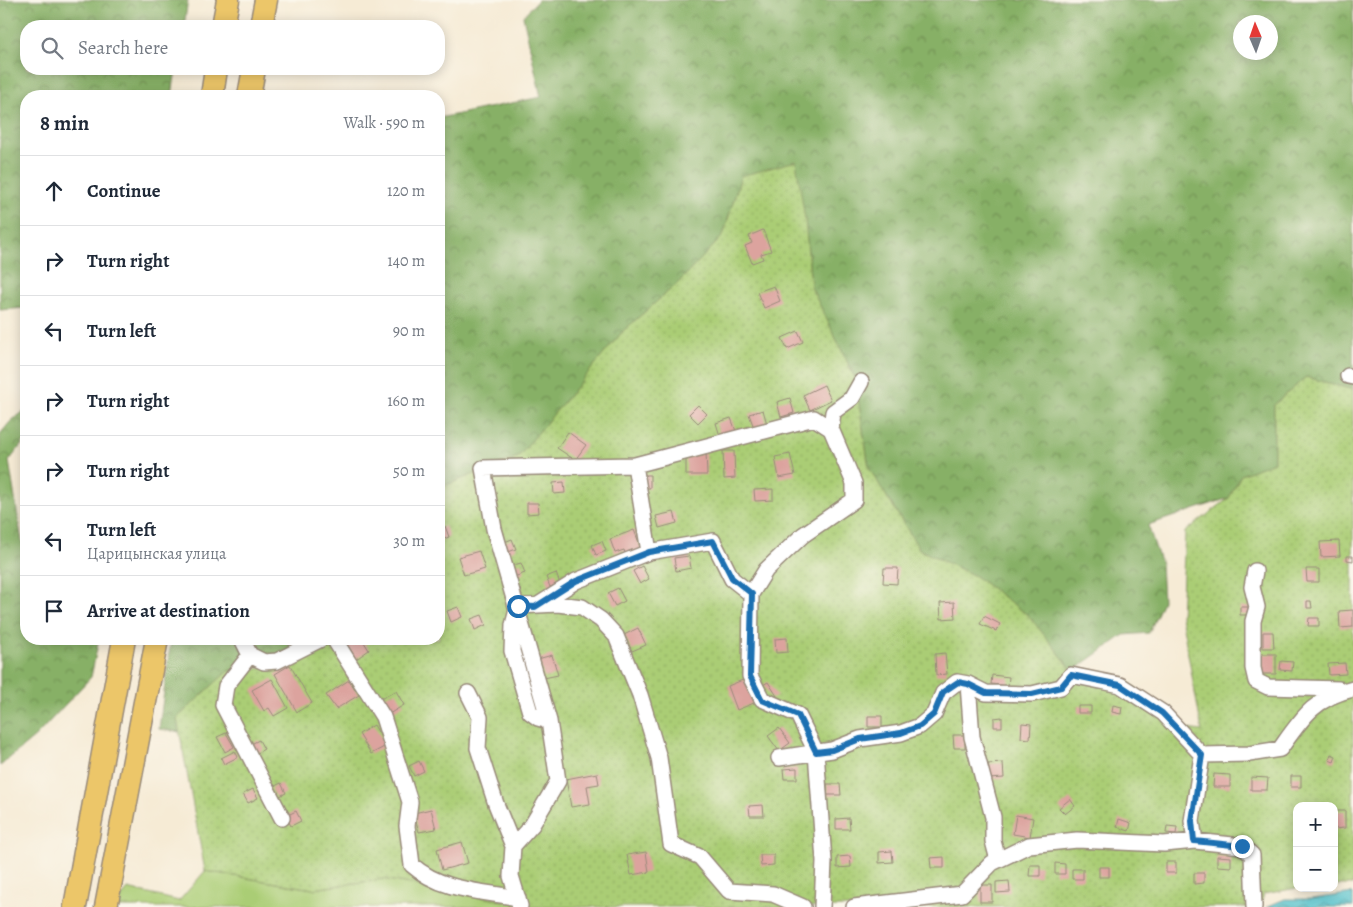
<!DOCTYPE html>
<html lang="en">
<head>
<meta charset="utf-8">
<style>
	body { margin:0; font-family:Alegreya,serif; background:#f2f2f3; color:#1f2937 }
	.controls { position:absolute; right:15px; bottom:15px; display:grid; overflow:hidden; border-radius:10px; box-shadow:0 2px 12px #0003 }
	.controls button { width:45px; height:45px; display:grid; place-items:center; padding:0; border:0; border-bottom:1px solid #e0e1e3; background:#fff; color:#1f2937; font:25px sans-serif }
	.compass { position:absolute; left:1233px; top:15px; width:45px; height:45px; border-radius:50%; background:#fff; box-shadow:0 2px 12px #0003; rotate:358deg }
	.stop { position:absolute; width:15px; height:15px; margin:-11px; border:4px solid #1f6fb2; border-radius:50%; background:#fff }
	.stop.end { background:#1f6fb2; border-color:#fff; box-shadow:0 1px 5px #0008 }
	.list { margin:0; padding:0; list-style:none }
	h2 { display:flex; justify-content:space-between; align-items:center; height:65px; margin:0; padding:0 20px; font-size:21px }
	h2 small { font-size:16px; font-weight:400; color:#747a83 }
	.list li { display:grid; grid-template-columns:32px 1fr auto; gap:15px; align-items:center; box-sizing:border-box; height:70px; padding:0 20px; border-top:1px solid #e0e1e3 }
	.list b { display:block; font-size:19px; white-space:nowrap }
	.list p { margin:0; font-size:16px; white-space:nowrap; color:#747a83 }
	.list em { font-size:16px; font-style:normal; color:#747a83 }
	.icon { flex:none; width:28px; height:28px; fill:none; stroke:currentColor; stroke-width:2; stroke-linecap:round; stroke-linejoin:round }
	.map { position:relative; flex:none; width:1353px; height:907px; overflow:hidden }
	.search { position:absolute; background:#fff; box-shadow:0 2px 12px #0003; left:20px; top:20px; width:425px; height:55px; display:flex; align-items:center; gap:12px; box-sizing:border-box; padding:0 18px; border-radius:20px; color:#747a83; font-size:19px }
	.panel { position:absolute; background:#fff; box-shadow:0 2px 12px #0003; left:20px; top:90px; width:425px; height:555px; border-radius:20px }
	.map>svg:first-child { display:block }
</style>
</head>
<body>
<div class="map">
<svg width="1353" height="907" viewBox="0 0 1353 907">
	<defs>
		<pattern id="forest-crowns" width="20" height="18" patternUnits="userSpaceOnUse" patternTransform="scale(1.25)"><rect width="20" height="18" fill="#87b066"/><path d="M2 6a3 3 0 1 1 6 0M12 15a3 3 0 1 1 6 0" fill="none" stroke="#708f53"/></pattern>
		<pattern id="garden-dots" width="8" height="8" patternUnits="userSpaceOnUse" patternTransform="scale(1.25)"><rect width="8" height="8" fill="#aacd75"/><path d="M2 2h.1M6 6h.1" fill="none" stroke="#93b065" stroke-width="1.8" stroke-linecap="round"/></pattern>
		<pattern id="water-waves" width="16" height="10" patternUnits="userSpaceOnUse" patternTransform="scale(1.25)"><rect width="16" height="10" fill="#56c3cd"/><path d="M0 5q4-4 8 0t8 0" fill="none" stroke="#489fa6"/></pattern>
	</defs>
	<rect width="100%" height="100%" fill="#fbf7ec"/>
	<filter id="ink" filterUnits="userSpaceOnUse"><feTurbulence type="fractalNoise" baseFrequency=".02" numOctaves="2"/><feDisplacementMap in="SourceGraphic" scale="10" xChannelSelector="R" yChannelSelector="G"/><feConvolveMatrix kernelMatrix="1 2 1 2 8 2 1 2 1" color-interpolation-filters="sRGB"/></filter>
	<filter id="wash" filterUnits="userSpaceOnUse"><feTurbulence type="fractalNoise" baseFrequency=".0096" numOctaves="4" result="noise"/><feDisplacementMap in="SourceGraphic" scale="20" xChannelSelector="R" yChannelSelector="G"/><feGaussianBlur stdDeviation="1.12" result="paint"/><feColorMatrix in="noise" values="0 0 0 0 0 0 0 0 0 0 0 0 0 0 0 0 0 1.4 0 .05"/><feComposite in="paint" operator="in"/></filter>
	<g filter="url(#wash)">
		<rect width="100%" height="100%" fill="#f6ebd5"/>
		<path fill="#aacd75" stroke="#727c4a" d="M205,871L313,889L383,879L515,903V907H113L128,889L179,901Z"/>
		<path fill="url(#forest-crowns)" stroke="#616d42" fill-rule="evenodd" d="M0,0H188L184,26H26V69H176L172,96H26V308L0,310Z
			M538,0H1353V390L1306,377L1274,405V462L1241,475L1229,498L1148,525L1161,564L1163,601L1149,633L1124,635L1073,671L1029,616L975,576L920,550L869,468L855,378L811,287L805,219L741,176L723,236L679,282L623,331L518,457L439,488V118L541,97L523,16ZM1240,22H1270V52H1240Z
			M26,410V439L9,461L22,542L26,546V639H99L91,677L36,736L0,766V434L11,421Z
			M171,639H334L287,662L228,671L177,718L180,732L159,729Z"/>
		<path fill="url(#garden-dots)" stroke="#727c4a" d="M796,161L805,219L811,287L855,378L869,468L920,550L975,576L1029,616L1073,671L1129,683L1186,729L1202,731L1181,616L1185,532L1229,498L1241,475L1274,462V405L1306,377L1353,390V885H1334V806H1297V888L1264,894L1260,907H515V903L383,879L313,889L205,871L177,718L228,671L256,669L287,662L334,639H439V488L518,457L623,331L679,282L723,236L741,176Z"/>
		<path fill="url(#water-waves)" stroke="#487676" d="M1353,893V907H1266L1285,899H1312Z"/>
		<g id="blocks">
			<path fill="#dca39e" d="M763,230L771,251L761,254L763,259L752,263L745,246L752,243L749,236Z
				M774,286L780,301L764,308L757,292Z
				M798,331L803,342L787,349L782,338Z
				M824,385L831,400L810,410L803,395Z
				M790,398L794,413L781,417L777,402Z
				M698,405L707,414L698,423L689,414Z
				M763,410L767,424L754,428L749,414Z
				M731,418L736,431L720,436L716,423Z
				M568,432L586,445L575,460L557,448Z
				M723,451H734L735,478L724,479Z
				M706,452L707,475H686V458Z
				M790,454L795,475L779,478L775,457Z
				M642,475H650V488H642Z
				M564,482L565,493L554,494L553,483Z
				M773,489V500L755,501L754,490Z
				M527,503H538L539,513L527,514Z
				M674,512L677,523L659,528L656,516Z
				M445,526L449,537L439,541V529Z
				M634,530L642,550L626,556L624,550L615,553L610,539Z
				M512,539L516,549L506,553L502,543Z
				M602,541L606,551L596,555L592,545Z
				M1339,541L1340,556L1321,557L1320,542Z
				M479,551L485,569L464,575L458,557Z
				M689,556L691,568L676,571L674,558Z
				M1347,556H1353V561L1347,560Z
				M521,563L525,573L514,577L510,566Z
				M642,566L649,579L640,584L633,571Z
				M884,568H898L897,584L883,583Z
				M1306,569H1319V582H1307Z
				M556,573L560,584L550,587L546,577Z
				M618,588L625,601L615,606L608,593Z
				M1307,601H1311L1312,608H1307Z
				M954,602L955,618L941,619L940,603Z
				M458,607L462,617L451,622L447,611Z
				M1240,607H1251L1252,615H1240Z
				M1353,610V627L1340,628L1339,611Z
				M482,615L486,625L475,630L471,619Z
				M984,616L1000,624L996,631L980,624Z
				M1309,618H1319V626H1308Z
				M638,628L646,645L632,651L624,635Z
				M1263,632H1273L1274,648H1263Z
				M787,638L788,652L776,653L775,639Z
				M347,639H362L369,650L355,660L342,642Z
				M945,653L947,674L936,675L935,654Z
				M1261,654H1276V674H1261Z
				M552,655L558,675L544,678L538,659Z
				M1281,661L1293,662L1292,671L1280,670Z
				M1345,663L1346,674L1329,675L1328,664Z
				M290,665L312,703L297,712L275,674Z
				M992,675L1009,677L1008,686L991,684Z
				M272,679L288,708L274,716L269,708L264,711L252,690Z
				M745,679L754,703L737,710L728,686Z
				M349,680L359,695L336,709L326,695Z
				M768,682L777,696L772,699L763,685Z
				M396,691L404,705L389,714L380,699Z
				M1113,705L1122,707L1121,714L1112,712Z
				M1078,706H1091V713H1078Z
				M868,716H882V727H868Z
				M1002,717V727H994V718Z
				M1022,723L1031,724L1030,739L1021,738Z
				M374,725L386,746L371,754L359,734Z
				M779,728L790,743L779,751L768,736Z
				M226,733L234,747L225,752L217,737Z
				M953,735H965V748H954Z
				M259,740L264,749L254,755L249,745Z
				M235,751L238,757L224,764L221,758Z
				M1331,754L1336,756L1334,762L1329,760Z
				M419,761L424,771L414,776L409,766Z
				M1003,763L1004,778L988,779V764Z
				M797,768V779H784L783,769Z
				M597,773L599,784L587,786L590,804L571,807L566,779Z
				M1214,774L1230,775V787H1213Z
				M1291,776H1301V787H1291Z
				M1251,777L1268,778L1267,790H1251Z
				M281,783L286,793L276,798L271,788Z
				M827,784H840L841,795H827Z
				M253,789L258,798L248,803L243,794Z
				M1070,799L1075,806L1065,814L1059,808Z
				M763,805L764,816H750L749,806Z
				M431,809L436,829L419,832L414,813Z
				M296,811L301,821L291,826L286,816Z
				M1334,811H1345V828L1334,829Z
				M1016,815L1033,818L1030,837L1013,834Z
				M849,818L850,829H836V819Z
				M1119,819L1131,823L1129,831L1117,827Z
				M1167,826L1177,827L1176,834L1166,833Z
				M462,842L468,863L442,870L437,849Z
				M892,851L893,862L879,863V852Z
				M646,852L649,872L631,875L627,855Z
				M760,855H774V865L761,866Z
				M850,856L851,867L837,868V857Z
				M1217,856L1231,857V867L1217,866Z
				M944,857V868H931L930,858Z
				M1166,862H1176V873H1166Z
				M1055,863L1065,864V874H1055Z
				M1030,865H1040V876H1029Z
				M1099,867H1109V877H1099Z
				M1072,869H1083V879H1072Z
				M1194,873H1204V883L1194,884Z
				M1009,881L1010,892L996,893V882Z
				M980,885H992V902H980Z"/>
		</g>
	</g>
	<g filter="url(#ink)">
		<use href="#blocks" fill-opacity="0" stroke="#988a7a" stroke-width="1"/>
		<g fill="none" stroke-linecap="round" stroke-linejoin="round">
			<g stroke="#988a7a" stroke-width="18">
				<path id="minor" d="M1348,376L1353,377
					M831,429L833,412L852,398L861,382
					M635,465L649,552
					M1255,571L1252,587L1257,607L1253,621V668L1256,681L1268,687L1339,689
					M538,605L576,581L649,552L713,541L732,579L751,594
					M242,639L250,655
					M334,639L383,717L410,802L407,826L412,865C441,891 481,891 518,898
					M968,684L972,737L993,817V841L998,860
					M468,693L480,717L478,748L496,804L513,846L511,876L520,906
					M549,721L538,718L530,712L512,651L513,625L518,606L558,604L582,607L601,620L616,636L640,695L659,758L671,844L700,857L729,891L773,894L803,907
					M779,758L832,750L860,739L901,733L920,726L934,714L943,693L957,682L968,684L986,693L1032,694L1061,687L1071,675L1120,685L1163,713L1202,755L1249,754L1280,749C1302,718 1314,698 1353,689
					M282,818L223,705L226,686L250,655L264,662L277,661L321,639
					M1195,841L1192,821L1202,755
					M513,846L532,825L558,781L549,721L494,529L483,468L635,465L814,418L831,429L854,483V500L803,535L766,570L751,594L750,676L762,699L798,715L816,752L824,861L822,907
					M854,907L962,894L992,863L1029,845L1077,840L1164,844L1195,841L1242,846L1252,855L1254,907"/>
			</g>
			<g stroke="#988a7a" stroke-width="25">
				<path id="highway" d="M223,26L228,0
					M261,26L266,0
					M212,96L216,69
					M249,96L254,69
					M75,907L124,639
					M106,907L157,639"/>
			</g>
			<use href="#minor" stroke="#fff" stroke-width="15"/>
			<use href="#highway" stroke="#ecc669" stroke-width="22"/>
		</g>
	</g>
	<g fill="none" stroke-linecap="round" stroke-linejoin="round" filter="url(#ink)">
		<path stroke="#1f6fb2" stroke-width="6" d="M518,606L535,607L576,581L649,552L713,541L732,578L752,594L750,676L762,700L798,715L816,752L832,750L860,739L901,733L920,726L934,714L943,692L958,682L968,684L986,693L1032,694L1061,687L1071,675L1120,685L1162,713L1202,755L1192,821L1194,841L1242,846"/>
	</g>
</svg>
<div class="controls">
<button>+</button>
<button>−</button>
</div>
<svg class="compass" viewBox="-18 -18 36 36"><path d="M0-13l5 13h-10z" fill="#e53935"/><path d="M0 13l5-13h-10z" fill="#747a83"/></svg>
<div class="stop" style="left:518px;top:606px"></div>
<div class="stop end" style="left:1242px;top:846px"></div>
<div class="search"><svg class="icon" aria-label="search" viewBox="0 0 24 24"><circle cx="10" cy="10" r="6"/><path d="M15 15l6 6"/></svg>Search here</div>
<section class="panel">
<h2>8 min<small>Walk · 590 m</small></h2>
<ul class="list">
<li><svg class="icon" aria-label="ahead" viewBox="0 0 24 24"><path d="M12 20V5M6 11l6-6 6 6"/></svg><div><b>Continue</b></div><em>120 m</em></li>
<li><svg class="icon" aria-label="right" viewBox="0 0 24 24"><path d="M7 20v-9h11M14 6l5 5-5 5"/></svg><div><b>Turn right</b></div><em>140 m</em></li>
<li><svg class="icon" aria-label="left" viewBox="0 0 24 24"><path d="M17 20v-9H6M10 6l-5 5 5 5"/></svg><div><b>Turn left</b></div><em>90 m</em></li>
<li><svg class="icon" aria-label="right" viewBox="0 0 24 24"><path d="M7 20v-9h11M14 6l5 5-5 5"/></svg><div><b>Turn right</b></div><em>160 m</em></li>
<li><svg class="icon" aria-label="right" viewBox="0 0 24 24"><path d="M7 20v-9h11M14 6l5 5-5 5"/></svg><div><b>Turn right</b></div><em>50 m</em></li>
<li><svg class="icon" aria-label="left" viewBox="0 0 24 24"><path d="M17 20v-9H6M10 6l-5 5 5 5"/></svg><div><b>Turn left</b><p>Царицынская улица</p></div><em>30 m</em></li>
<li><svg class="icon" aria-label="arrive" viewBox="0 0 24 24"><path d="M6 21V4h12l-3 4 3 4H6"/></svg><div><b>Arrive at destination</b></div></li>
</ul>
</section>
</div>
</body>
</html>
